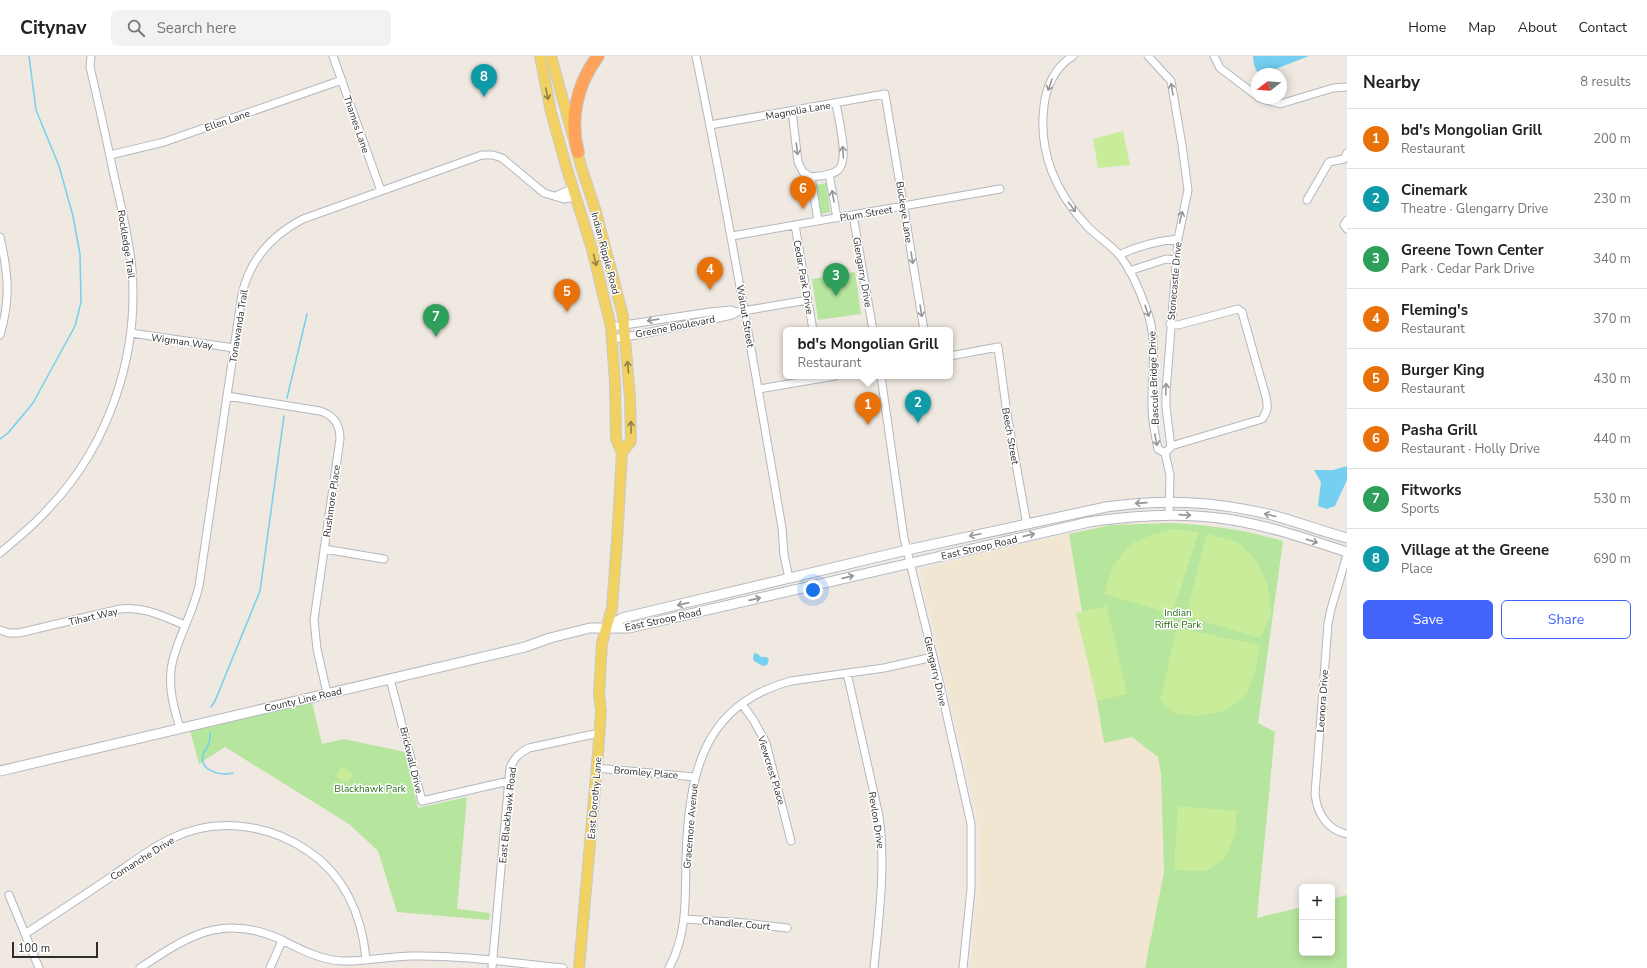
<!DOCTYPE html>
<html lang="en">
<head>
<meta charset="utf-8">
<style>
	body { margin:0; font-family:"Nunito Sans",sans-serif; background:#f2f2f2; color:#222 }
	.controls { position:absolute; right:12px; bottom:12px; display:grid; overflow:hidden; border-radius:6px; box-shadow:0 2px 10px #0003 }
	.controls button { width:36px; height:36px; display:grid; place-items:center; padding:0; border:0; border-bottom:1px solid #e0e0e0; background:#fff; color:#222; font:20px sans-serif }
	.compass { position:absolute; left:1251px; top:12px; width:36px; height:36px; border-radius:50%; background:#fff; box-shadow:0 2px 10px #0003; rotate:253deg }
	.scale { position:absolute; left:12px; bottom:10px; width:86px; box-sizing:border-box; padding-left:4px; border:2px solid #2e2e2e; border-top:0; font-size:11px; line-height:14px; white-space:nowrap; color:#2e2e2e; -webkit-text-stroke:3px #fff; paint-order:stroke }
	.you { position:absolute; left:813px; top:534px; width:14px; height:14px; margin:-10px; border:3px solid #fff; border-radius:50%; background:#1a73e8; box-shadow:0 0 0 6px #1a73e833 }
	.badge { display:grid; place-items:center; width:26px; height:26px; border-radius:50%; background:#4264fb; color:#fff; font-size:13px; font-weight:700 }
	.pin { position:absolute; translate:-50% -33px; filter:drop-shadow(0 1px 2px #0008) }
	.pin::after { content:''; position:absolute; top:21px; width:14px; height:12px; background:inherit; clip-path:polygon(0 0,100% 0,50% 100%) }
	.popup { position:absolute; left:783px; top:271px; width:170px; height:52px; box-sizing:border-box; display:grid; place-content:center; border-radius:6px; background:#fff; filter:drop-shadow(0 1px 3px #0005); font-size:13px; white-space:nowrap; color:#767676 }
	.popup b { font-size:15px; color:#222 }
	.popup::after { content:''; position:absolute; left:50%; top:100%; margin-left:-8px; border:8px solid transparent; border-top-color:#fff }
	.list { margin:0; padding:0; list-style:none }
	h2 { display:flex; justify-content:space-between; align-items:center; height:52px; margin:0; padding:0 16px; font-size:17px }
	h2 small { font-size:13px; font-weight:400; color:#767676 }
	.list li { display:grid; grid-template-columns:26px 1fr auto; gap:12px; align-items:center; box-sizing:border-box; height:60px; padding:0 16px; border-top:1px solid #e0e0e0 }
	.list b { display:block; font-size:15px; white-space:nowrap }
	.list p { margin:0; font-size:13px; white-space:nowrap; color:#767676 }
	.list em { font-size:13px; font-style:normal; color:#767676 }
	.actions { display:flex; gap:8px; padding:12px 16px }
	.actions a { flex:1; padding:9px 0; border:1px solid #4264fb; border-radius:6px; text-align:center; font-size:14px; color:#4264fb }
	.actions .main { background:#4264fb; color:#fff }
	.icon { flex:none; width:22px; height:22px; fill:none; stroke:currentColor; stroke-width:2; stroke-linecap:round; stroke-linejoin:round }
	.map { position:relative; flex:none; width:1347px; height:912px; overflow:hidden }
	header { display:flex; align-items:center; gap:24px; box-sizing:border-box; height:56px; padding:0 20px; background:#fff; border-bottom:1px solid #e0e0e0 }
	header strong { font-size:19px }
	nav { display:flex; gap:22px; margin-inline-start:auto; font-size:14px }
	.search { width:280px; height:36px; background:#f2f2f2; display:flex; align-items:center; gap:10px; box-sizing:border-box; padding:0 14px; border-radius:6px; color:#767676; font-size:15px }
	main { display:flex }
	aside { flex:1; background:#fff }
	.map>svg:first-child { display:block }
</style>
</head>
<body>
<header>
<strong>Citynav</strong>
<div class="search"><svg class="icon" aria-label="search" viewBox="0 0 24 24"><circle cx="10" cy="10" r="6"/><path d="M15 15l6 6"/></svg>Search here</div>
<nav><a>Home</a><a>Map</a><a>About</a><a>Contact</a></nav>
</header>
<main>
<div class="map">
<svg width="1347" height="912" viewBox="0 0 1347 912">
	<rect width="100%" height="100%" fill="#efe9e1"/>
	<path fill="#f0e6d1" d="M1069,478L1104,687L1132,681L1158,701L1161,717L1164,816L1145,912H971L980,810V782L976,752L920,515L969,500Z"/>
	<path fill="#b6e59e" d="M826,127L830,156L821,158L816,129Z
		M855,216L861,258L818,264L812,223Z
		M1171,467C1210,469 1246,474 1283,485L1258,667L1275,676L1257,862L1302,851V897H1332V843L1347,839V912H1145L1164,816L1161,717L1158,701L1132,681L1104,687L1069,478L1111,469Z
		M312,646L322,688L344,683L405,696L418,752L467,741L457,853L490,857L489,864L397,856L378,795L349,768L225,691L199,708L190,674Z"/>
	<path fill="#c9ec9a" d="M1123,75L1130,109L1098,112L1093,83Z
		M1174,473L1199,476L1172,558L1104,538L1112,511L1131,488L1151,479Z
		M1207,478L1238,486L1258,507L1268,530L1271,559L1260,582L1186,560Z
		M1107,550L1127,638L1097,645L1076,557Z
		M1177,572L1260,589L1255,615L1247,638L1225,655L1199,660L1176,658L1160,644Z
		M342,710L353,718L347,727L335,720Z
		M1178,750L1237,755L1235,779L1225,802L1206,815L1174,814Z"/>
	<path fill="#75cff0" d="M1253,0H1309L1263,18L1257,16L1254,9Z
		M1347,410V424L1335,450L1327,453L1318,450L1321,426L1314,414H1333Z
		M754,597L758,598L761,601H767L769,604L767,609L763,610L754,605L753,602Z"/>
	<g fill="none" stroke-linecap="round" stroke-linejoin="round">
		<path stroke="#75cff0" stroke-width="1.5" d="M287,342L307,258
			M0,383L8,377L33,347L75,270L81,246L80,198L73,160L59,110L36,54L29,0
			M211,651L215,645L260,535L284,360
			M210,677C210,680 210,684 209,687C208,691 204,694 203,699C199,715 221,720 233,717"/>
		<g stroke="#b4b7c1" stroke-width="9">
			<path id="minor" d="M333,0L381,135
				M696,0C728,157 755,314 782,472L784,499L789,522
				M1073,0C1056,10 1046,30 1044,50C1038,96 1056,137 1087,170C1097,181 1112,189 1121,201C1132,216 1140,235 1146,252C1159,284 1151,318 1152,351C1152,365 1155,379 1158,393L1165,397
				M1148,0L1171,25L1182,89L1188,134L1178,183L1166,336V351L1171,391L1165,397
				M1214,0L1220,12L1257,40
				M1259,42L1280,48L1333,32L1347,31
				M792,55L798,106L803,116L811,121C820,120 831,120 838,114C850,105 838,61 836,47
				M710,69L885,38L924,274
				M110,99L164,86L342,24
				M829,118L837,162
				M811,121L818,165
				M556,140L573,132
				M1307,144L1329,106L1344,103L1347,97
				M853,159L873,274
				M1347,164L1344,169L1347,173
				M795,169L813,274
				M732,180L1000,133
				M0,181C8,216 11,243 0,279
				M1119,199C1138,190 1157,185 1178,183
				M1129,215L1166,203L1176,204
				M1170,268L1178,269L1238,253L1242,256L1266,341C1268,350 1268,355 1262,363L1171,390
				M611,271L710,256L731,254L737,256
				M131,277L234,292
				M613,283L642,278L709,264L732,259L737,256L808,244
				M950,300L998,291L1007,358L1027,469
				M881,320L904,482L940,629L971,768V833L963,912
				M759,333L835,320
				M227,340L320,355C334,359 340,369 340,383L314,564L317,593L327,637
				M1165,397L1170,419L1169,458
				M324,493L384,503
				M0,497C17,483 34,469 49,452C109,389 139,299 132,213C129,183 122,153 115,124C107,86 99,49 90,11L91,0
				M1347,499L1331,553L1328,568L1315,738C1317,757 1327,774 1347,778
				M0,574L9,577H19L120,553C144,550 164,561 185,569
				M847,617L879,760C886,811 879,861 874,912
				M390,623L422,745L509,725
				M742,648L754,665L766,687L791,785
				M180,672C172,647 166,622 175,597C182,574 194,553 199,530L242,238C250,204 272,179 303,163L482,99H493L502,102L544,137L564,143L575,141
				M596,712L695,721
				M9,839L39,912
				M685,863L745,867L787,872
				M25,878C54,859 83,840 111,821C130,808 149,793 170,783C215,761 267,767 308,795C345,820 362,860 366,903
				M140,912C188,880 222,857 280,883C300,893 320,904 342,905C365,906 389,900 412,900C461,899 513,907 563,912
				M270,912L282,885
				M492,912L510,712C514,702 519,697 529,692L599,677
				M669,912C688,877 685,840 686,802C689,720 701,649 791,625L884,612L933,601"/>
		</g>
		<g stroke="#b4b7c1" stroke-width="11">
			<path id="secondary" d="M606,572L622,562L907,494L1106,451C1163,443 1212,445 1268,458C1295,465 1321,475 1347,482
				M0,715L525,591L550,582L590,572H629L1089,466C1135,459 1180,456 1226,463C1267,469 1307,483 1347,496"/>
		</g>
		<g stroke="#c9c9c9" stroke-width="12">
			<path id="primary" d="M540,0L551,56L566,110L592,193L611,271L615,326L616,383L622,397L617,485L612,552L602,587L599,638L601,655L598,697L579,912
				M551,0L581,110L596,156L623,260L630,342L631,385L622,397"/>
		</g>
		<g stroke="#c9c9c9" stroke-width="14">
			<path id="motorway" d="M578,96C569,63 577,28 598,0"/>
		</g>
		<use href="#minor" stroke="#fff" stroke-width="7"/>
		<use href="#secondary" stroke="#fff" stroke-width="9"/>
		<use href="#primary" stroke="#f2d163" stroke-width="10"/>
		<use href="#motorway" stroke="#ffa35c" stroke-width="12"/>
	</g>
	<defs><path id="oneway-shaft" d="M-6 0H5M1.5-3L5.5 0L1.5 3" fill="none" stroke-width="1.6" stroke-linecap="round" stroke-linejoin="round"/></defs>
	<g stroke="#969696">
		<use href="#oneway-shaft" transform="translate(1050 29) rotate(109)"/>
		<use href="#oneway-shaft" transform="translate(1172 33) rotate(-100)"/>
		<use href="#oneway-shaft" transform="translate(797 93) rotate(83)"/>
		<use href="#oneway-shaft" transform="translate(843 96) rotate(-94)"/>
		<use href="#oneway-shaft" transform="translate(833 140) rotate(-100)"/>
		<use href="#oneway-shaft" transform="translate(1072 151) rotate(54)"/>
		<use href="#oneway-shaft" transform="translate(1181 161) rotate(-77)"/>
		<use href="#oneway-shaft" transform="translate(912 202) rotate(81)"/>
		<use href="#oneway-shaft" transform="translate(921 255) rotate(81)"/>
		<use href="#oneway-shaft" transform="translate(1147 255) rotate(71)"/>
		<use href="#oneway-shaft" transform="translate(653 264) rotate(172)"/>
		<use href="#oneway-shaft" transform="translate(1166 333) rotate(-88)"/>
		<use href="#oneway-shaft" transform="translate(1156 384) rotate(78)"/>
		<use href="#oneway-shaft" transform="translate(1141 447) rotate(176)"/>
		<use href="#oneway-shaft" transform="translate(1185 459) rotate(4)"/>
		<use href="#oneway-shaft" transform="translate(1270 459) rotate(-166)"/>
		<use href="#oneway-shaft" transform="translate(975 479) rotate(168)"/>
		<use href="#oneway-shaft" transform="translate(1029 479) rotate(-13)"/>
		<use href="#oneway-shaft" transform="translate(1312 485) rotate(18)"/>
		<use href="#oneway-shaft" transform="translate(848 521) rotate(-13)"/>
		<use href="#oneway-shaft" transform="translate(755 543) rotate(-13)"/>
		<use href="#oneway-shaft" transform="translate(683 548) rotate(167)"/>
	</g>
	<g stroke="#908048">
		<use href="#oneway-shaft" transform="translate(547 38) rotate(78)"/>
		<use href="#oneway-shaft" transform="translate(595 204) rotate(76)"/>
		<use href="#oneway-shaft" transform="translate(628 311) rotate(-95)"/>
		<use href="#oneway-shaft" transform="translate(631 371) rotate(-91)"/>
	</g>
	<g text-anchor="middle" stroke-width="3" stroke-linejoin="round" paint-order="stroke">
		<g font-size="10" fill="#2e2e2e" stroke="#fff">
			<text transform="translate(798 54) rotate(-10)" y="4">Magnolia Lane</text>
			<text transform="translate(227 64) rotate(-19)" y="4">Ellen Lane</text>
			<text transform="translate(357 68) rotate(71)" y="4">Thames Lane</text>
			<text transform="translate(905 156) rotate(81)" y="4">Buckeye Lane</text>
			<text transform="translate(866 157) rotate(-10)" y="4">Plum Street</text>
			<text transform="translate(127 188) rotate(81)" y="4">Rockledge Trail</text>
			<text transform="translate(606 197) rotate(75)" y="4">Indian Ripple Road</text>
			<text transform="translate(863 216) rotate(80)" y="4">Glengarry Drive</text>
			<text transform="translate(804 221) rotate(80)" y="4">Cedar Park Drive</text>
			<text transform="translate(1174 225) rotate(-85)" y="4">Stonecastle Drive</text>
			<text transform="translate(746 260) rotate(80)" y="4">Walnut Street</text>
			<text transform="translate(238 270) rotate(-81)" y="4">Tonawanda Trail</text>
			<text transform="translate(675 270) rotate(-11)" y="4">Greene Boulevard</text>
			<text transform="translate(182 285) rotate(8)" y="4">Wigman Way</text>
			<text transform="translate(1153 322) rotate(-92)" y="4">Bascule Bridge Drive</text>
			<text transform="translate(1011 380) rotate(80)" y="4">Beech Street</text>
			<text transform="translate(331 445) rotate(-82)" y="4">Rushmore Place</text>
			<text transform="translate(979 491) rotate(-13)" y="4">East Stroop Road</text>
			<text transform="translate(93 560) rotate(-13)" y="4">Tihart Way</text>
			<text transform="translate(663 563) rotate(-12)" y="4">East Stroop Road</text>
			<text transform="translate(936 615) rotate(77)" y="4">Glengarry Drive</text>
			<text transform="translate(303 643) rotate(-13)" y="4">County Line Road</text>
			<text transform="translate(1322 645) rotate(-86)" y="4">Leonora Drive</text>
			<text transform="translate(412 704) rotate(76)" y="4">Brickwall Drive</text>
			<text transform="translate(772 714) rotate(73)" y="4">Viewcrest Place</text>
			<text transform="translate(646 716) rotate(5)" y="4">Bromley Place</text>
			<text transform="translate(594 742) rotate(-85)" y="4">East Dorothy Lane</text>
			<text transform="translate(507 759) rotate(-84)" y="4">East Blackhawk Road</text>
			<text transform="translate(877 764) rotate(81)" y="4">Revlon Drive</text>
			<text transform="translate(690 770) rotate(-85)" y="4">Gracemore Avenue</text>
			<text transform="translate(142 802) rotate(-32)" y="4">Comanche Drive</text>
			<text transform="translate(736 867) rotate(5)" y="4">Chandler Court</text>
		</g>
		<g font-size="10" fill="#2c6e1b" stroke="#fff">
			<text x="1178" y="560">Indian<tspan x="1178" dy="12">Riffle Park</tspan></text>
			<text x="370" y="736">Blackhawk Park</text>
		</g>
	</g>
</svg>
<div class="controls">
<button>+</button>
<button>−</button>
</div>
<svg class="compass" viewBox="-18 -18 36 36"><path d="M0-13l5 13h-10z" fill="#e53935"/><path d="M0 13l5-13h-10z" fill="#767676"/></svg>
<div class="scale">100 m</div>
<div class="you"></div>
<div class="pin badge" style="left:868px;top:369px;background:#e8710a">1</div>
<div class="popup"><b>bd's Mongolian Grill</b>Restaurant</div>
<div class="pin badge" style="left:918px;top:367px;background:#0f9aa8">2</div>
<div class="pin badge" style="left:836px;top:240px;background:#2e9e5b">3</div>
<div class="pin badge" style="left:710px;top:234px;background:#e8710a">4</div>
<div class="pin badge" style="left:567px;top:256px;background:#e8710a">5</div>
<div class="pin badge" style="left:803px;top:153px;background:#e8710a">6</div>
<div class="pin badge" style="left:436px;top:281px;background:#2e9e5b">7</div>
<div class="pin badge" style="left:484px;top:41px;background:#0f9aa8">8</div>
</div>
<aside>
<h2>Nearby<small>8 results</small></h2>
<ul class="list">
<li><span class="badge" style="background:#e8710a">1</span><div><b>bd's Mongolian Grill</b><p>Restaurant</p></div><em>200 m</em></li>
<li><span class="badge" style="background:#0f9aa8">2</span><div><b>Cinemark</b><p>Theatre · Glengarry Drive</p></div><em>230 m</em></li>
<li><span class="badge" style="background:#2e9e5b">3</span><div><b>Greene Town Center</b><p>Park · Cedar Park Drive</p></div><em>340 m</em></li>
<li><span class="badge" style="background:#e8710a">4</span><div><b>Fleming's</b><p>Restaurant</p></div><em>370 m</em></li>
<li><span class="badge" style="background:#e8710a">5</span><div><b>Burger King</b><p>Restaurant</p></div><em>430 m</em></li>
<li><span class="badge" style="background:#e8710a">6</span><div><b>Pasha Grill</b><p>Restaurant · Holly Drive</p></div><em>440 m</em></li>
<li><span class="badge" style="background:#2e9e5b">7</span><div><b>Fitworks</b><p>Sports</p></div><em>530 m</em></li>
<li><span class="badge" style="background:#0f9aa8">8</span><div><b>Village at the Greene</b><p>Place</p></div><em>690 m</em></li>
</ul>
<div class="actions"><a class="main">Save</a><a>Share</a></div>
</aside>
</main>
</body>
</html>
